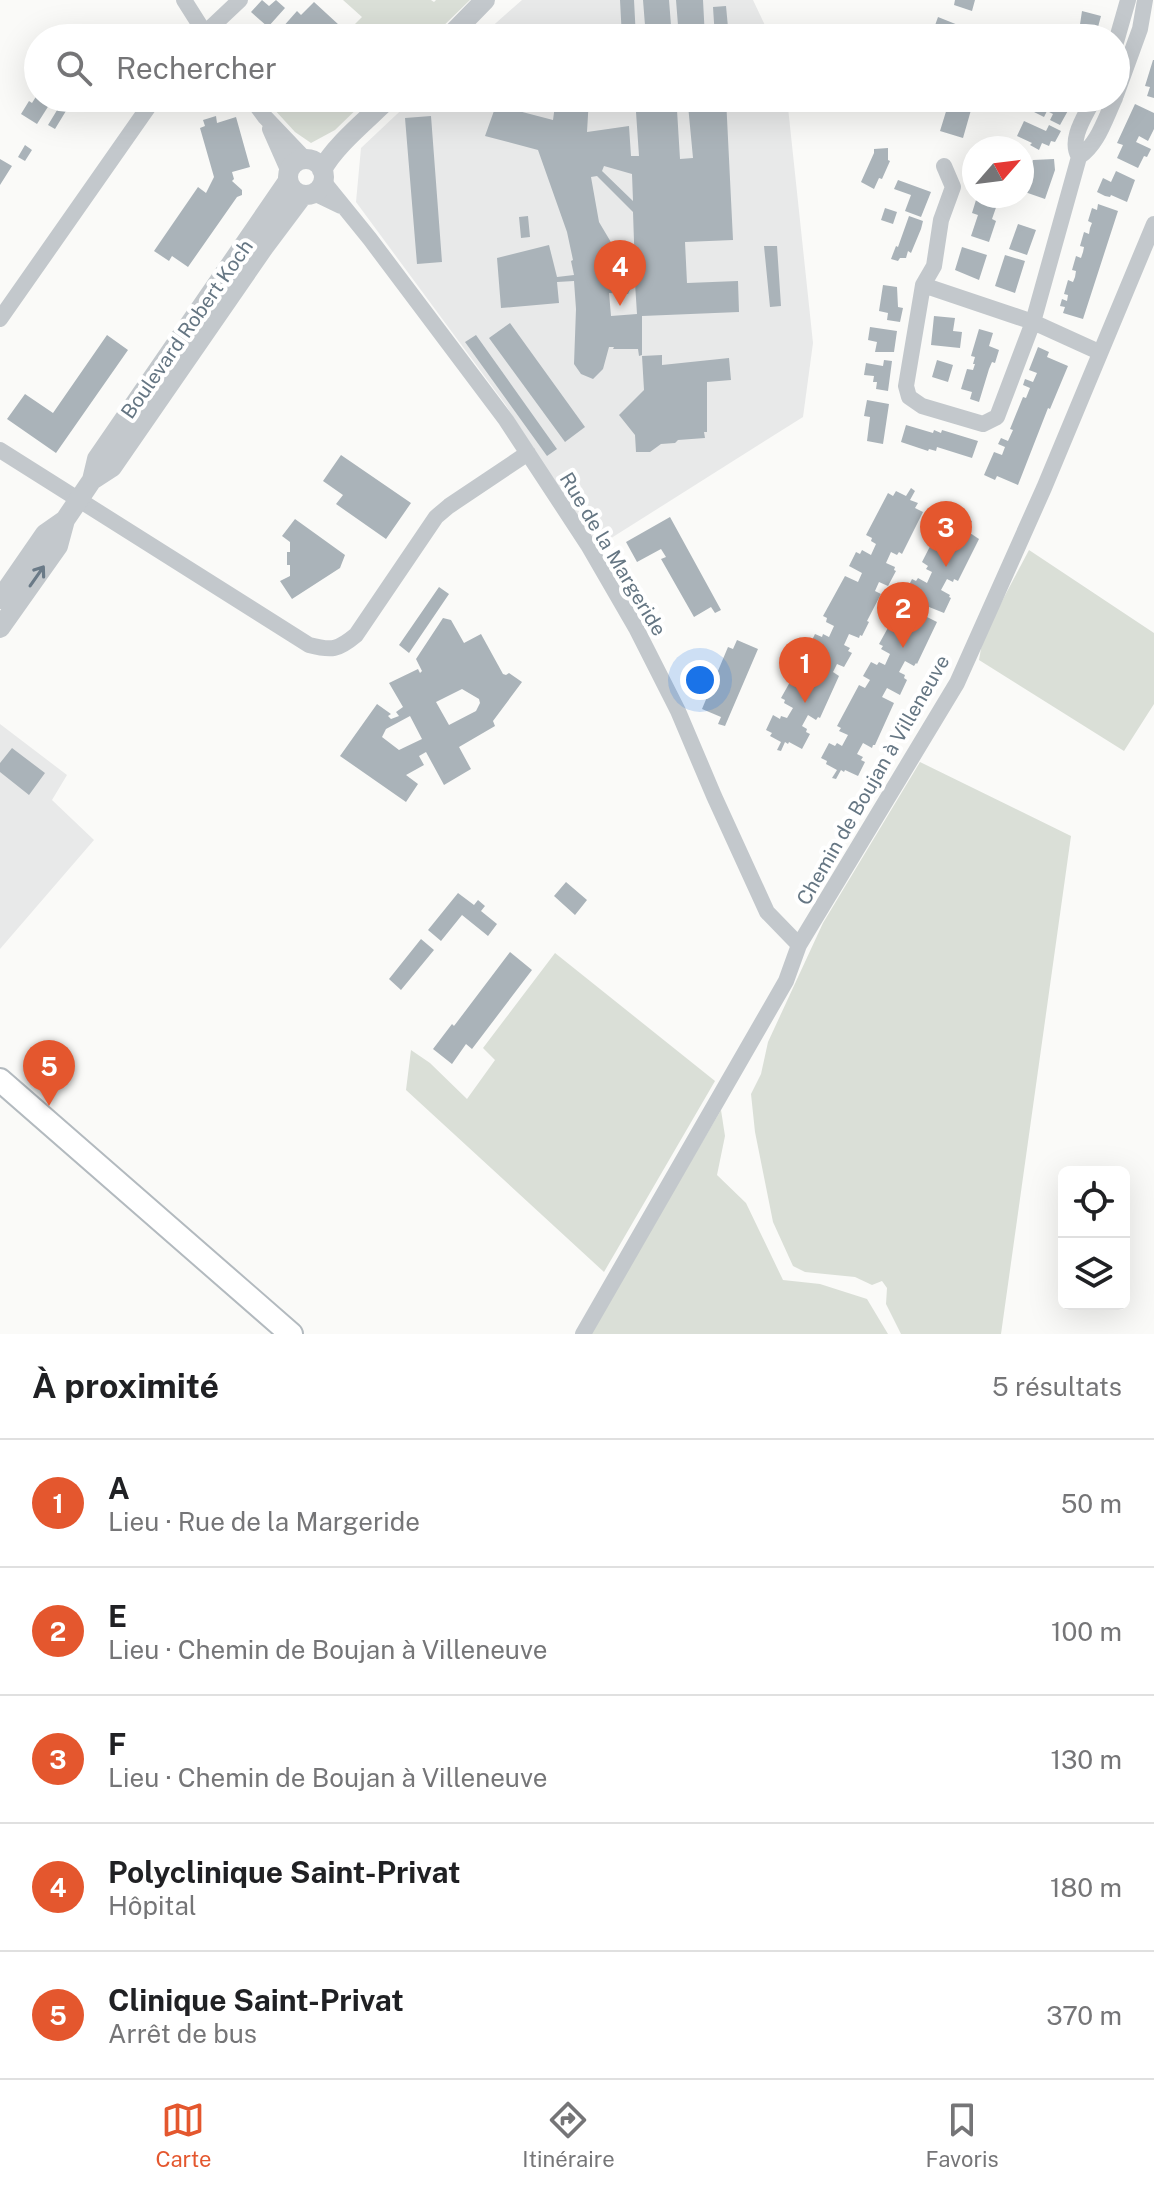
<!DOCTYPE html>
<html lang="fr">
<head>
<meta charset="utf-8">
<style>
	body { margin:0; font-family:"Public Sans",sans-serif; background:#f6f6f6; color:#202124 }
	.controls { position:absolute; right:24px; bottom:24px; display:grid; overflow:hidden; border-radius:12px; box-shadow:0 8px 32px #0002 }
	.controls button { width:72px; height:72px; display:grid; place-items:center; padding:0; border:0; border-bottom:2px solid #e0e0e0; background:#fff; color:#202124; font:40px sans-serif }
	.compass { position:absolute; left:962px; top:136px; width:72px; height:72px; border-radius:50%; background:#fff; box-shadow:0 8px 32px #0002; rotate:62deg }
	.you { position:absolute; left:700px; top:680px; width:28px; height:28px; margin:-20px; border:6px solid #fff; border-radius:50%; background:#1a73e8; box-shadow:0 0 0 12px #1a73e833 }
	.badge { display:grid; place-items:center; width:52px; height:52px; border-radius:50%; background:#e4572e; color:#fff; font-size:26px; font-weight:700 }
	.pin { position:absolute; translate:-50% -66px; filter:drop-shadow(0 2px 4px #0008) }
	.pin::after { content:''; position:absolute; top:42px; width:28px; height:24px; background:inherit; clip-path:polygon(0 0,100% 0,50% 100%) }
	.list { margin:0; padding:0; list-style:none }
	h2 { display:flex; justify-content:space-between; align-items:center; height:104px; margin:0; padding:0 32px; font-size:34px }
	h2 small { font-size:26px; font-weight:400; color:#757577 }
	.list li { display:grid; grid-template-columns:52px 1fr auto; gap:24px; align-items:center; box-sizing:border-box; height:128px; padding:0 32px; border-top:2px solid #e0e0e0 }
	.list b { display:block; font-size:30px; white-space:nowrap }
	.list p { margin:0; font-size:26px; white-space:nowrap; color:#757577 }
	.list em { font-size:26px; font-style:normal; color:#757577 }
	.icon { flex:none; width:44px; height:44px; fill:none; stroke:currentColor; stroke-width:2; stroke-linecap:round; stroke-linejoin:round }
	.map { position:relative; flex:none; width:1154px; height:1334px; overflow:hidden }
	.search { position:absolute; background:#fff; box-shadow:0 8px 32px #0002; left:24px; right:24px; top:24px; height:88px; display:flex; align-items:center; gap:20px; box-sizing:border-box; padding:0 28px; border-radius:44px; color:#757577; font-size:30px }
	.sheet { height:744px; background:#fff }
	nav { display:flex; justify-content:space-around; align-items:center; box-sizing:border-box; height:112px; border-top:2px solid #e0e0e0; background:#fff; font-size:22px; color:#757577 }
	nav a { display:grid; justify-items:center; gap:4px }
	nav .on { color:#e4572e }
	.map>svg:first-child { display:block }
</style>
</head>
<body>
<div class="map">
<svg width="1154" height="1334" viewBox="0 0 1154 1334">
	<rect width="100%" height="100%" fill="#fafaf8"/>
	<path fill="#e8e9e9" d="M522,0H753L771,38H479Z
		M414,98H787L813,343L803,417L597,547L505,404L356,202L361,148Z
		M0,724L67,775L52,800L94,840L0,949Z"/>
	<path fill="#dadfd7" d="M343,0H431L434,2L436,0H470L431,38H341L362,17Z
		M282,98H368L335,130L311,143L295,132L273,108Z
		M1029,550L1154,633V704L1124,751L979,660L983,637Z
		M920,762L1071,836L1001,1334H901L886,1304L887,1288L882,1281L872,1285L855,1277L805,1272L793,1266L773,1222L755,1132L751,1094L761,1074L768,1042L823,923Z
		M555,953L715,1081L604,1272L406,1090L411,1050L430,1063L467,1099L495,1060L483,1048Z
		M721,1110L725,1136L717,1175L746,1203L783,1280L820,1284L867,1299L888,1334H589Z"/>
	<path fill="#aab3b9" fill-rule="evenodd" d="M262,0L269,6L276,0L285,8L268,27L251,12Z
		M620,0H634L636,38H622Z
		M643,0H669L672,38H646Z
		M676,0H703L705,38H679Z
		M955,0H975L972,11L954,5Z
		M314,2L339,25L328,36L330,38L274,37L297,11L301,15Z
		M726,6L729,38H715L713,7Z
		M1082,11L1101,16L1095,38H1078Z
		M938,17L958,25L953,38H935L937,33L933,31Z
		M1153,60H1154V98L1147,96L1150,87L1145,86Z
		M38,84V98H44L51,102L37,124L21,114L29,101L32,103L37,95L33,92Z
		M556,98H589L587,132L629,126L631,156H639L636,112H644V108L655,106H670V110H677L680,159L693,158L688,105L703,104V99L726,98L733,240L685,242L687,283L738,281L739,312L642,316V355L639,356L638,349H613L614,347H609L603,369L593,379L581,374L574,364L576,309L574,281L557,282L559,303L501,308L497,258L549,245L557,277L574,275L571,261L573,260L567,232L538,150L485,136L495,108L502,110L503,107L553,120ZM604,166L632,174L633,201L602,171ZM597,176L633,212L635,271L626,266L619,265L615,249L599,222L591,177ZM633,283H635L637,314L611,316L609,293L628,294Z
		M1040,98L1051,99L1075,98L1060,125L1050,120L1053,114L1047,111L1044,117L1034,112Z
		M961,100L973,103L963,138L940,131L948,105L959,108Z
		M62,102L69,106L55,129L48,125Z
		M1135,104L1154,113V129L1148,141L1139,136L1136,142L1151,149L1147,157L1144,156L1138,168L1117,158L1123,145L1117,143Z
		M216,116L217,123L236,117L250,167L232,172L234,179L232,181L242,190V195L237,197L188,267L172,256L169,261L154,251L198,187L206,193L214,177L200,128L205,126L203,120Z
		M431,116L442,262L417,264L405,118Z
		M1024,121L1046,131L1049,125L1061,131L1055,142L1051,141L1049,146L1042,143L1039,150L1030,145L1032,143L1017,136Z
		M25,145L32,150L25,161L18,157Z
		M888,148V160L890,161L882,179L879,178L874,189L861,182L874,153V149Z
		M0,159L12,166L0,185Z
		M1054,159L1055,170L1045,199L1022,191L1023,182L1029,184L1031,177L1026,175L1033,160Z
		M1116,171L1135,180L1127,202L1111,195L1110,197L1105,196L1097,192L1103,178L1111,182Z
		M898,180L931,192L921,217L905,211L911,195L894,189Z
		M980,196H1005L1004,201L999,199L992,219L996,221L989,242L971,236L978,215L972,213L976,200L979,201Z
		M1098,204L1118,211L1083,319L1063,313L1065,307L1060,306L1062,299L1067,301L1068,295L1064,294L1068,280L1073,282L1075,277L1076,271L1072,270L1076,256L1081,258L1083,252L1084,247L1080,246L1084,232L1089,234L1090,228L1092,223L1088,221L1092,208L1097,210Z
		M885,208L897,212L893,224L881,220Z
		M528,216L530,237L521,238L519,217Z
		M909,216L923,221L921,229L911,253L908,251L906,258H900L898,261L891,259L896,246L898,247Z
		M1018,224L1036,230L1027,255L1009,249Z
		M764,246H777L781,306L770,307Z
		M962,247L987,255L979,280L955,270Z
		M1005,255L1025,261L1015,293L995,286Z
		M883,285L897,287L898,307L903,308L900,322L887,320L888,313L879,311Z
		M934,316L955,318L953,331L962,332L960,348L931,345Z
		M510,323L585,427L565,442L489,338Z
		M870,327L897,331L894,352H875L877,342L868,340Z
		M979,329L993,333L989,346L999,350L995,363L992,362L989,369L979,402L970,399L972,392L961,389L967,369L973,370L975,364H973L975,357L971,356Z
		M107,335L128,350L56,453L7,419L25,394L53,413Z
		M476,335L557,449L547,456L465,342Z
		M1038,347L1049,352L1047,357L1068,366L1050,409L1048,408L1018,485L997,476L995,480L984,475L994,452L1002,455L1005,447L998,444L1001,438L1008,441L1013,430L1010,429L1023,397L1026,398L1030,388L1023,385L1025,379L1033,382L1037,373L1029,370Z
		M662,355V365L729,358L731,380L707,382V432H704L705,438L678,440L675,443L661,444L650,452H636L635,435L619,415L644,390L642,356Z
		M884,360L892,361L888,391L876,389L877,382H873L874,376L864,375L866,363L883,366Z
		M937,360L953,365L948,382L932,377Z
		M867,400L889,404L883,444L867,441L870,417L864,416Z
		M906,425L933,433L934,430L941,433L942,430L978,441L972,458L937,447L936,451L929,449L928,451L901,442Z
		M341,455L411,503L386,539L336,504L343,495L323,481Z
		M911,488L915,491L910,500L918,503L915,508L923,512L902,554L899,552L897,555L891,552L886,563L895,567L894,570L896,571L888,586L879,582L875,591L881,594L867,621L869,622L862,636L860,635L859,638L849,634L844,645L850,648L848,651L852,653L844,667L837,664L833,672L839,676L820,718L818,717L816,720L808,715L802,726L807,729L806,732L810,734L802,749L789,742L788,744L785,742L781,751L777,750L781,742L770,736L772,733L766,730L773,715L780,719L781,716L787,718L793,708L784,703L785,700L781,698L804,657L816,663L820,655L808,648L815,634L822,637L823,634L829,637L834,626L826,622L827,618L823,616L845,576L858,582L862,573L849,566L856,552L860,554L862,550L871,555L876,544L871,541L872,538L866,535L888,493L893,496L896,491L906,496Z
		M670,517L721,610L715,613L711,607L694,617L661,559L666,557L661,549L637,562L626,542Z
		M295,519L345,555L340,568L292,599L280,581L290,576V565H287V552H290V542L282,536Z
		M967,519L972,521L967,531L979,539L958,581L954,579L953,582L947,579L941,590L950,595L949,597L951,598L944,613L929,607L925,616L937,622L917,664L916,663L914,666L905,661L899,672L905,675L904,678L907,680L900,695L887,688L882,697L894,703L875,745H873L872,748L863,743L857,754L863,757L861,760L865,762L858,776L845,770L844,772L841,770L836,779L832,778L837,770L826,764L827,761L821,758L829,743L835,746L837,743L842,746L848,735L839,731L841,728L837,726L859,685L865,688L870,680L863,676L871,662L877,665L879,662L885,665L890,654L881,649L883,646L879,644L901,604L907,607L912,598L905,593L912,579L916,581L918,578L927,583L932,572L926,569L928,566L922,562L943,521L955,527L957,524L963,527Z
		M439,587L449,594L409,653L399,645Z
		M443,618L451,620L464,643L481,634L503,674L506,675L509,673L522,682L493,721L495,726L459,747L471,769L444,785L426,752L419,756L424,765L406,775L418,784L406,802L340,756L377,704L391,714L388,716L391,719L399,716L396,712L403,707L389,683L418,669L420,673L422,671L416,659ZM462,689L479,699L480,703L476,711L449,725L436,702ZM410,716L422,739L399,750L382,737L386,729Z
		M737,640L758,649L725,726L718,724L721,717L702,709L728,647L733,649Z
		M12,748L45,773L29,795L0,772V763Z
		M566,882L587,900L575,915L554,896Z
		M458,893L474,905L478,900L485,906L481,911L497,924L488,936L462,915L441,941L428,930Z
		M421,939L434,950L401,990L389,979Z
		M510,952L532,970L472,1049L466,1044L452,1064L433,1049L452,1024L454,1026Z"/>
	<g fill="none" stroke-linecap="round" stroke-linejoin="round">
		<g stroke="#b3babf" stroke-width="26">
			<path id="secondary" d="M0,1080L291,1334"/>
		</g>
		<path stroke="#c3c8cc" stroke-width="16" d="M184,0L208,38
			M205,33L240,0
			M1116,42L1128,0
			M1116,95L1140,29L1145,0
			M251,98L265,117L305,159
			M270,129L289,172
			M1079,157C1098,144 1105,119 1115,98
			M944,166L953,187L941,220L934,266L923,285L906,386L909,397L922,406L983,424L997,417L1033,322L1079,157C1068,139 1086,115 1094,98
			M323,181L370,239L506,420L588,545L636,628L678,711L714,796L767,912L799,945
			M314,193L341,206
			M923,285L1033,322L1099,352
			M0,319L149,106L159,98
			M0,450L309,645C332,651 338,650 356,635L436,517L449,506L528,453
			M583,1334L786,981L799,945L957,683L1044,488L1154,224"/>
		<path stroke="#c3c8cc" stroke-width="20" d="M448,38L485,0
			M288 177a18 18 0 1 1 36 0a18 18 0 1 1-36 0Z
			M322,170C334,146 369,118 389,98
			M92,480L112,467L264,247L303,195
			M0,599L45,534L65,520
			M0,628L58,546L65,520L92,480L97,459L288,181"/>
		<use href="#secondary" stroke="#fff" stroke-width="22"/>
	</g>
	<defs><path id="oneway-shaft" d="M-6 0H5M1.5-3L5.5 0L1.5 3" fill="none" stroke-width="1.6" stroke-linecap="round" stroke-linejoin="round" transform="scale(2)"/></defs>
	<use stroke="#6a7a87" href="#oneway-shaft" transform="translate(37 576) rotate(-55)"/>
	<g text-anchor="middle" stroke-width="8" stroke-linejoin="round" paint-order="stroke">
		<g font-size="20" fill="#657683" stroke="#fff">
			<text transform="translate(187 329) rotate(-55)" y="7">Boulevard Robert Koch</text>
			<text transform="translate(613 554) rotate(59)" y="7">Rue de la Margeride</text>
			<text transform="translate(873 780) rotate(-60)" y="7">Chemin de Boujan à Villeneuve</text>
		</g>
	</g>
</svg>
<div class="controls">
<button><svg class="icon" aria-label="locate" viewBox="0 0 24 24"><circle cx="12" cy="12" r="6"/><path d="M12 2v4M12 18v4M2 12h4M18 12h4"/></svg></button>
<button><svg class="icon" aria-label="layers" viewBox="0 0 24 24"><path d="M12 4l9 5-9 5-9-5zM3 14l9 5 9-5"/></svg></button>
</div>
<svg class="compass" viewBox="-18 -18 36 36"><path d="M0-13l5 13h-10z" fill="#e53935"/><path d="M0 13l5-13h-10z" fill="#757577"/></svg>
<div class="you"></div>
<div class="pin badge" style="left:805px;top:703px">1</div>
<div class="pin badge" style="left:903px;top:648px">2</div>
<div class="pin badge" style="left:946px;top:567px">3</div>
<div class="pin badge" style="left:620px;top:306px">4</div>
<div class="pin badge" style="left:49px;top:1106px">5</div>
<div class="search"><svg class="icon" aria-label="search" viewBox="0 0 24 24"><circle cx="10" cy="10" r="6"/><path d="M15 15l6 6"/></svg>Rechercher</div>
</div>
<section class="sheet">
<h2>À proximité<small>5 résultats</small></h2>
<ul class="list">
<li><span class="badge">1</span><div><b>A</b><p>Lieu · Rue de la Margeride</p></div><em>50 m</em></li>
<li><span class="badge">2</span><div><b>E</b><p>Lieu · Chemin de Boujan à Villeneuve</p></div><em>100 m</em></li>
<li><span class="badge">3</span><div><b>F</b><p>Lieu · Chemin de Boujan à Villeneuve</p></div><em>130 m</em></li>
<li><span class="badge">4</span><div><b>Polyclinique Saint-Privat</b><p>Hôpital</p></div><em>180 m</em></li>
<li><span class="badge">5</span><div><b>Clinique Saint-Privat</b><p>Arrêt de bus</p></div><em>370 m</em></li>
</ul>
</section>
<nav>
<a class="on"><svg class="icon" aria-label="map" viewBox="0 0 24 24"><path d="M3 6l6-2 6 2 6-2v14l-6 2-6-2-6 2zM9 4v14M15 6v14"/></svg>Carte</a>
<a><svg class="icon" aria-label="directions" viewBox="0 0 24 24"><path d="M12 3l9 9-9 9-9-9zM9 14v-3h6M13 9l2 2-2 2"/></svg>Itinéraire</a>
<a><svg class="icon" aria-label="saved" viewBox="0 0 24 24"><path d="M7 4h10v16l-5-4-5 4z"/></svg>Favoris</a>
</nav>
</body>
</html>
